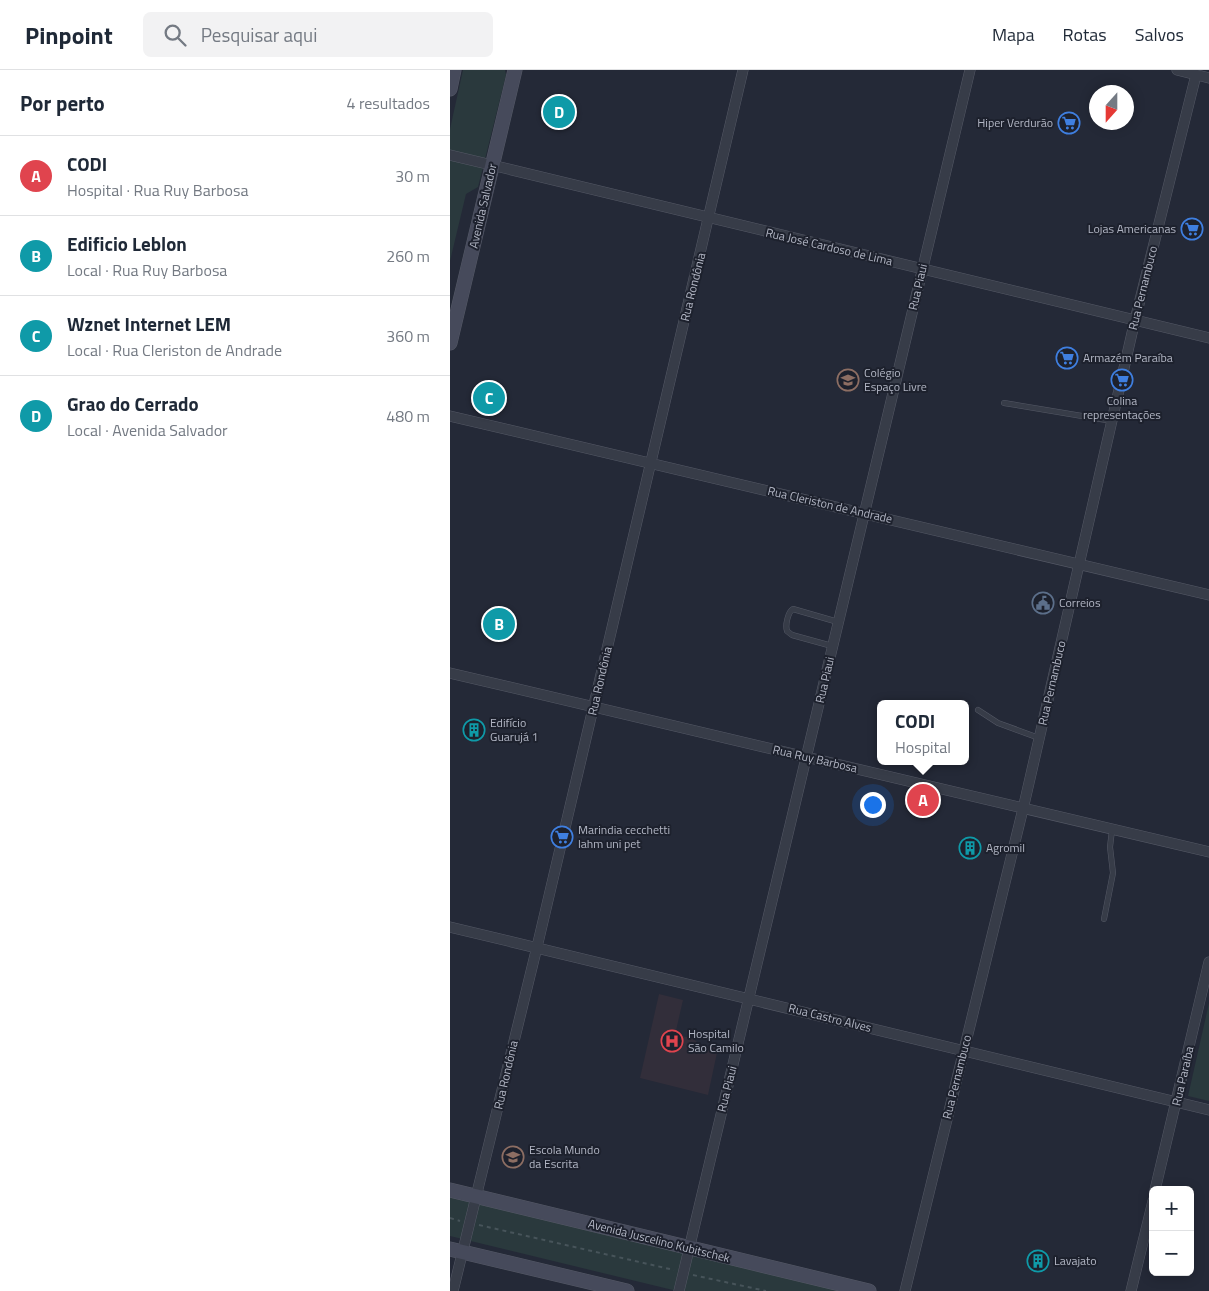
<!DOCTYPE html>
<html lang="pt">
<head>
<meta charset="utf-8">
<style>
	body { margin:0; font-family:"Titillium Web",sans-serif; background:#f2f2f3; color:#1f2937 }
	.controls { position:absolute; right:15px; bottom:15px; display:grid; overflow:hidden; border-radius:8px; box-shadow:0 2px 12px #0003 }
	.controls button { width:45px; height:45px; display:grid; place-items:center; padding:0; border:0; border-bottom:1px solid #e0e1e3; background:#fff; color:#1f2937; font:25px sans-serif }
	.compass { position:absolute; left:639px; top:15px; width:45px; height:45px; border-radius:50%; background:#fff; box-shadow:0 2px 12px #0003; rotate:201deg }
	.you { position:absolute; left:422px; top:734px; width:18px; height:18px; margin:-12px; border:4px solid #fff; border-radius:50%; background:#1a73e8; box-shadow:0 0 0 8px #1a73e833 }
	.badge { display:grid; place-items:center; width:32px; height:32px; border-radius:50%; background:#0f766e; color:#fff; font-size:16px; font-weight:700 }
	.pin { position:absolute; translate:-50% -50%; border:2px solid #fff; box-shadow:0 1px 5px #0006 }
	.popup { position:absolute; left:427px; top:630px; width:92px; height:65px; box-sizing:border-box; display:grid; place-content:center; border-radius:8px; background:#fff; filter:drop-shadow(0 1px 4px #0005); font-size:16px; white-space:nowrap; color:#747a83 }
	.popup b { font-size:19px; color:#1f2937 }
	.popup::after { content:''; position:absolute; left:50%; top:100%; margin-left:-10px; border:10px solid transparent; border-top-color:#fff }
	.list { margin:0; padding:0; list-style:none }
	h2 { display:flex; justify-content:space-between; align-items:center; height:65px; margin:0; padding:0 20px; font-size:21px }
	h2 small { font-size:16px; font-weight:400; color:#747a83 }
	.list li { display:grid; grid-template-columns:32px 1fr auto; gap:15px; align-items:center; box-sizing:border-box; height:80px; padding:0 20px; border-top:1px solid #e0e1e3 }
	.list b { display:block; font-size:19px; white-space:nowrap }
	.list p { margin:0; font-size:16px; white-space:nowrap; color:#747a83 }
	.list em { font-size:16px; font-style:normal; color:#747a83 }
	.icon { flex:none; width:28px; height:28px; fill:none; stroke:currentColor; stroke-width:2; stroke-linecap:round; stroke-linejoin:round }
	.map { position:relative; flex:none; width:759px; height:1221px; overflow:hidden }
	header { display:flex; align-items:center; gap:30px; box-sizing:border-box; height:70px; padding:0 25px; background:#fff; border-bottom:1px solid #e0e1e3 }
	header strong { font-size:24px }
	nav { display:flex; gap:28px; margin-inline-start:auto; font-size:18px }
	.search { width:350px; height:45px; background:#f2f2f3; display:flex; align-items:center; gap:12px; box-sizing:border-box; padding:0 18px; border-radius:8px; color:#747a83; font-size:19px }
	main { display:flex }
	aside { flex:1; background:#fff }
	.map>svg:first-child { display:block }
</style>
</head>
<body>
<header>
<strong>Pinpoint</strong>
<div class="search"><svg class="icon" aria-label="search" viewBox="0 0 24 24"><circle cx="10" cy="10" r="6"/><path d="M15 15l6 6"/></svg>Pesquisar aqui</div>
<nav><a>Mapa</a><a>Rotas</a><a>Salvos</a></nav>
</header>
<main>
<aside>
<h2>Por perto<small>4 resultados</small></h2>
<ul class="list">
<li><span class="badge" style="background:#e0444e">A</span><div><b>CODI</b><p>Hospital · Rua Ruy Barbosa</p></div><em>30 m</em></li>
<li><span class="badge" style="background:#0f9aa8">B</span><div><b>Edificio Leblon</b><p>Local · Rua Ruy Barbosa</p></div><em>260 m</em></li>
<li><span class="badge" style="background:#0f9aa8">C</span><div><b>Wznet Internet LEM</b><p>Local · Rua Cleriston de Andrade</p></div><em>360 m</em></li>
<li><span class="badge" style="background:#0f9aa8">D</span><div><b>Grao do Cerrado</b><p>Local · Avenida Salvador</p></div><em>480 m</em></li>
</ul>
</aside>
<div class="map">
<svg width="759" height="1221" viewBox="0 0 759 1221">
	<rect width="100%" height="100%" fill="#242937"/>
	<path fill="#322e3a" d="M209,924L233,930L225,965L242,968L251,975L268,978L258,1025L190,1008Z"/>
	<path fill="#2a393d" d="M13,0H55L56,5L28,117L16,124L0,191V59Z
		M759,933V1031L738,1026Z
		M0,1126L399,1221H227L0,1166Z"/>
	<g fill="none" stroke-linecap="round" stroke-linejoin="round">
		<g stroke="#555966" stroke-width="6">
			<path id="lane" d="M554,333L662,351
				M382,576L342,565L337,561C335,555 338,542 343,539L388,552
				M528,640L548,653L589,668
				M654,849L663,803L660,777L662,760"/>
		</g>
		<g stroke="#555966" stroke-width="11">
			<path id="street" d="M727,0L759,8
				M0,85L759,268
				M0,346L759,525
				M0,603L759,782
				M0,857L759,1040
				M705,1120L759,892
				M3,1221L87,877L293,0
				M229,1221L520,0
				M455,1221L573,739L685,250L746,5
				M681,1221L703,1131"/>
		</g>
		<g stroke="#555966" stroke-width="15">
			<path id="secondary" d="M0,19L4,0
				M0,273L65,0
				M0,1120L419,1221
				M0,1179L177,1221"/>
		</g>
		<path stroke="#47545a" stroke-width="2" stroke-dasharray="4 4" stroke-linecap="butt" d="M0,1148L10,1151
			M29,1155L224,1200
			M243,1205L316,1221"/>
		<use href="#lane" stroke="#373c48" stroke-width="5"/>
		<use href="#street" stroke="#373c48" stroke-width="10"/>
		<use href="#secondary" stroke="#464a5b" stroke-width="14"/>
	</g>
	<defs>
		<g id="supermarket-ring" transform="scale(1.125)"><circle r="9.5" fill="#1d212d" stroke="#3f7fe0" stroke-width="1.5"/><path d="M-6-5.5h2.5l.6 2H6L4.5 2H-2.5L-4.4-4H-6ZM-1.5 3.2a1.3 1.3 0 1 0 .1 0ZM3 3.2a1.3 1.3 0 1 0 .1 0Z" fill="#3f7fe0"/></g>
		<g id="school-ring" transform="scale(1.125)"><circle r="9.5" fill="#1d212d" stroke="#8d6e63" stroke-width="1.5"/><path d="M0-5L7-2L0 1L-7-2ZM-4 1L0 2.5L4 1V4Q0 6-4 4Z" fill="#8d6e63"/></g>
		<g id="civic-ring" transform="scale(1.125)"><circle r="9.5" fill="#1d212d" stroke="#5c6f8a" stroke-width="1.5"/><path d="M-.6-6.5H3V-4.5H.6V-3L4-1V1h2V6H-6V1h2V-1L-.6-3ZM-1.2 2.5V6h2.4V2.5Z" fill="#5c6f8a"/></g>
		<g id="building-ring" transform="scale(1.125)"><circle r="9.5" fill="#1d212d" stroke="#0f9aa8" stroke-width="1.5"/><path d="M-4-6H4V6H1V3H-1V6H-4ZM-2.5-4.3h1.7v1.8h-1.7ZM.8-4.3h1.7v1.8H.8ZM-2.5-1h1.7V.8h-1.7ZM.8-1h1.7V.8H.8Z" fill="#0f9aa8"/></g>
		<g id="hospital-ring" transform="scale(1.125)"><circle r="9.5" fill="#1d212d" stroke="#e0444e" stroke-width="1.5"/><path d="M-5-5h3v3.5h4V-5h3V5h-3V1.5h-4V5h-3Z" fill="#e0444e"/></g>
	</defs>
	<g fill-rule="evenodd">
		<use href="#supermarket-ring" x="619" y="53"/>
		<use href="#supermarket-ring" x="742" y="159"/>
		<use href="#supermarket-ring" x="617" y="288"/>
		<use href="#school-ring" x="398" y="310"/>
		<use href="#supermarket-ring" x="672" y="310"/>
		<use href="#civic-ring" x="593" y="533"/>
		<use href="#building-ring" x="24" y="660"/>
		<use href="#supermarket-ring" x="112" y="767"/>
		<use href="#building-ring" x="520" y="778"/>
		<use href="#hospital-ring" x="222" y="971"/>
		<use href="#school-ring" x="63" y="1087"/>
		<use href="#building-ring" x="588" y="1191"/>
	</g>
	<g text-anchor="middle" stroke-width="4" stroke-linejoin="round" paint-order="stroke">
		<g font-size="12" fill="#b2b6c4" stroke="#1d212d" text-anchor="start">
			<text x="603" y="57" text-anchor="end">Hiper Verdurão</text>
			<text x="726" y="163" text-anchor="end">Lojas Americanas</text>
			<text x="633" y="292">Armazém Paraíba</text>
			<text x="414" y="307">Colégio<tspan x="414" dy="14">Espaço Livre</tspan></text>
			<text x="672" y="335" text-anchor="middle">Colina<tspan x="672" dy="14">representações</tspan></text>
			<text x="609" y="537">Correios</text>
			<text x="40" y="657">Edifício<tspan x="40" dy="14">Guarujá 1</tspan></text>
			<text x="128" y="764">Marindia cecchetti<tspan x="128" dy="14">lahm uni pet</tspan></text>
			<text x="536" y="782">Agromil</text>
			<text x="238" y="968">Hospital<tspan x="238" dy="14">São Camilo</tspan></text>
			<text x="79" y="1084">Escola Mundo<tspan x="79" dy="14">da Escrita</tspan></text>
			<text x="604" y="1195">Lavajato</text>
		</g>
		<g font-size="12" fill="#b2b6c4" stroke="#1d212d">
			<text transform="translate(33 136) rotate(-77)" y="4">Avenida Salvador</text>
			<text transform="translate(379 177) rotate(13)" y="4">Rua José Cardoso de Lima</text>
			<text transform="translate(243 217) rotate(-76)" y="4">Rua Rondônia</text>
			<text transform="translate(468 217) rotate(-77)" y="4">Rua Piaui</text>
			<text transform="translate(693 218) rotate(-76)" y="4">Rua Pernambuco</text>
			<text transform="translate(380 435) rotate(13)" y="4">Rua Cleriston de Andrade</text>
			<text transform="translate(375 610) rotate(-77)" y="4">Rua Piaui</text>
			<text transform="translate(150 611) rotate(-77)" y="4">Rua Rondônia</text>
			<text transform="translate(602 613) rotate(-77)" y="4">Rua Pernambuco</text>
			<text transform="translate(365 689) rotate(13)" y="4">Rua Ruy Barbosa</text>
			<text transform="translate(380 948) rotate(14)" y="4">Rua Castro Alves</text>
			<text transform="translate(56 1005) rotate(-77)" y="4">Rua Rondônia</text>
			<text transform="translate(733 1006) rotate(-77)" y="4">Rua Paraíba</text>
			<text transform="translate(507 1007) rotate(-76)" y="4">Rua Pernambuco</text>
			<text transform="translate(277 1019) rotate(-76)" y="4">Rua Piaui</text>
			<text transform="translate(209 1171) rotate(14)" y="4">Avenida Juscelino Kubitschek</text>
		</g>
	</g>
</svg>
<div class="controls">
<button>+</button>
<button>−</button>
</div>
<svg class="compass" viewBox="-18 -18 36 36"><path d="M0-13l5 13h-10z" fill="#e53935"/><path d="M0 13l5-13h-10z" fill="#747a83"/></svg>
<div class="you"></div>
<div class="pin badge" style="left:473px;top:730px;background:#e0444e">A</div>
<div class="popup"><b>CODI</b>Hospital</div>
<div class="pin badge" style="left:49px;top:554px;background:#0f9aa8">B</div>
<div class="pin badge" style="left:39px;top:328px;background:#0f9aa8">C</div>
<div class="pin badge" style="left:109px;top:42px;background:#0f9aa8">D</div>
</div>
</main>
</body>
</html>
